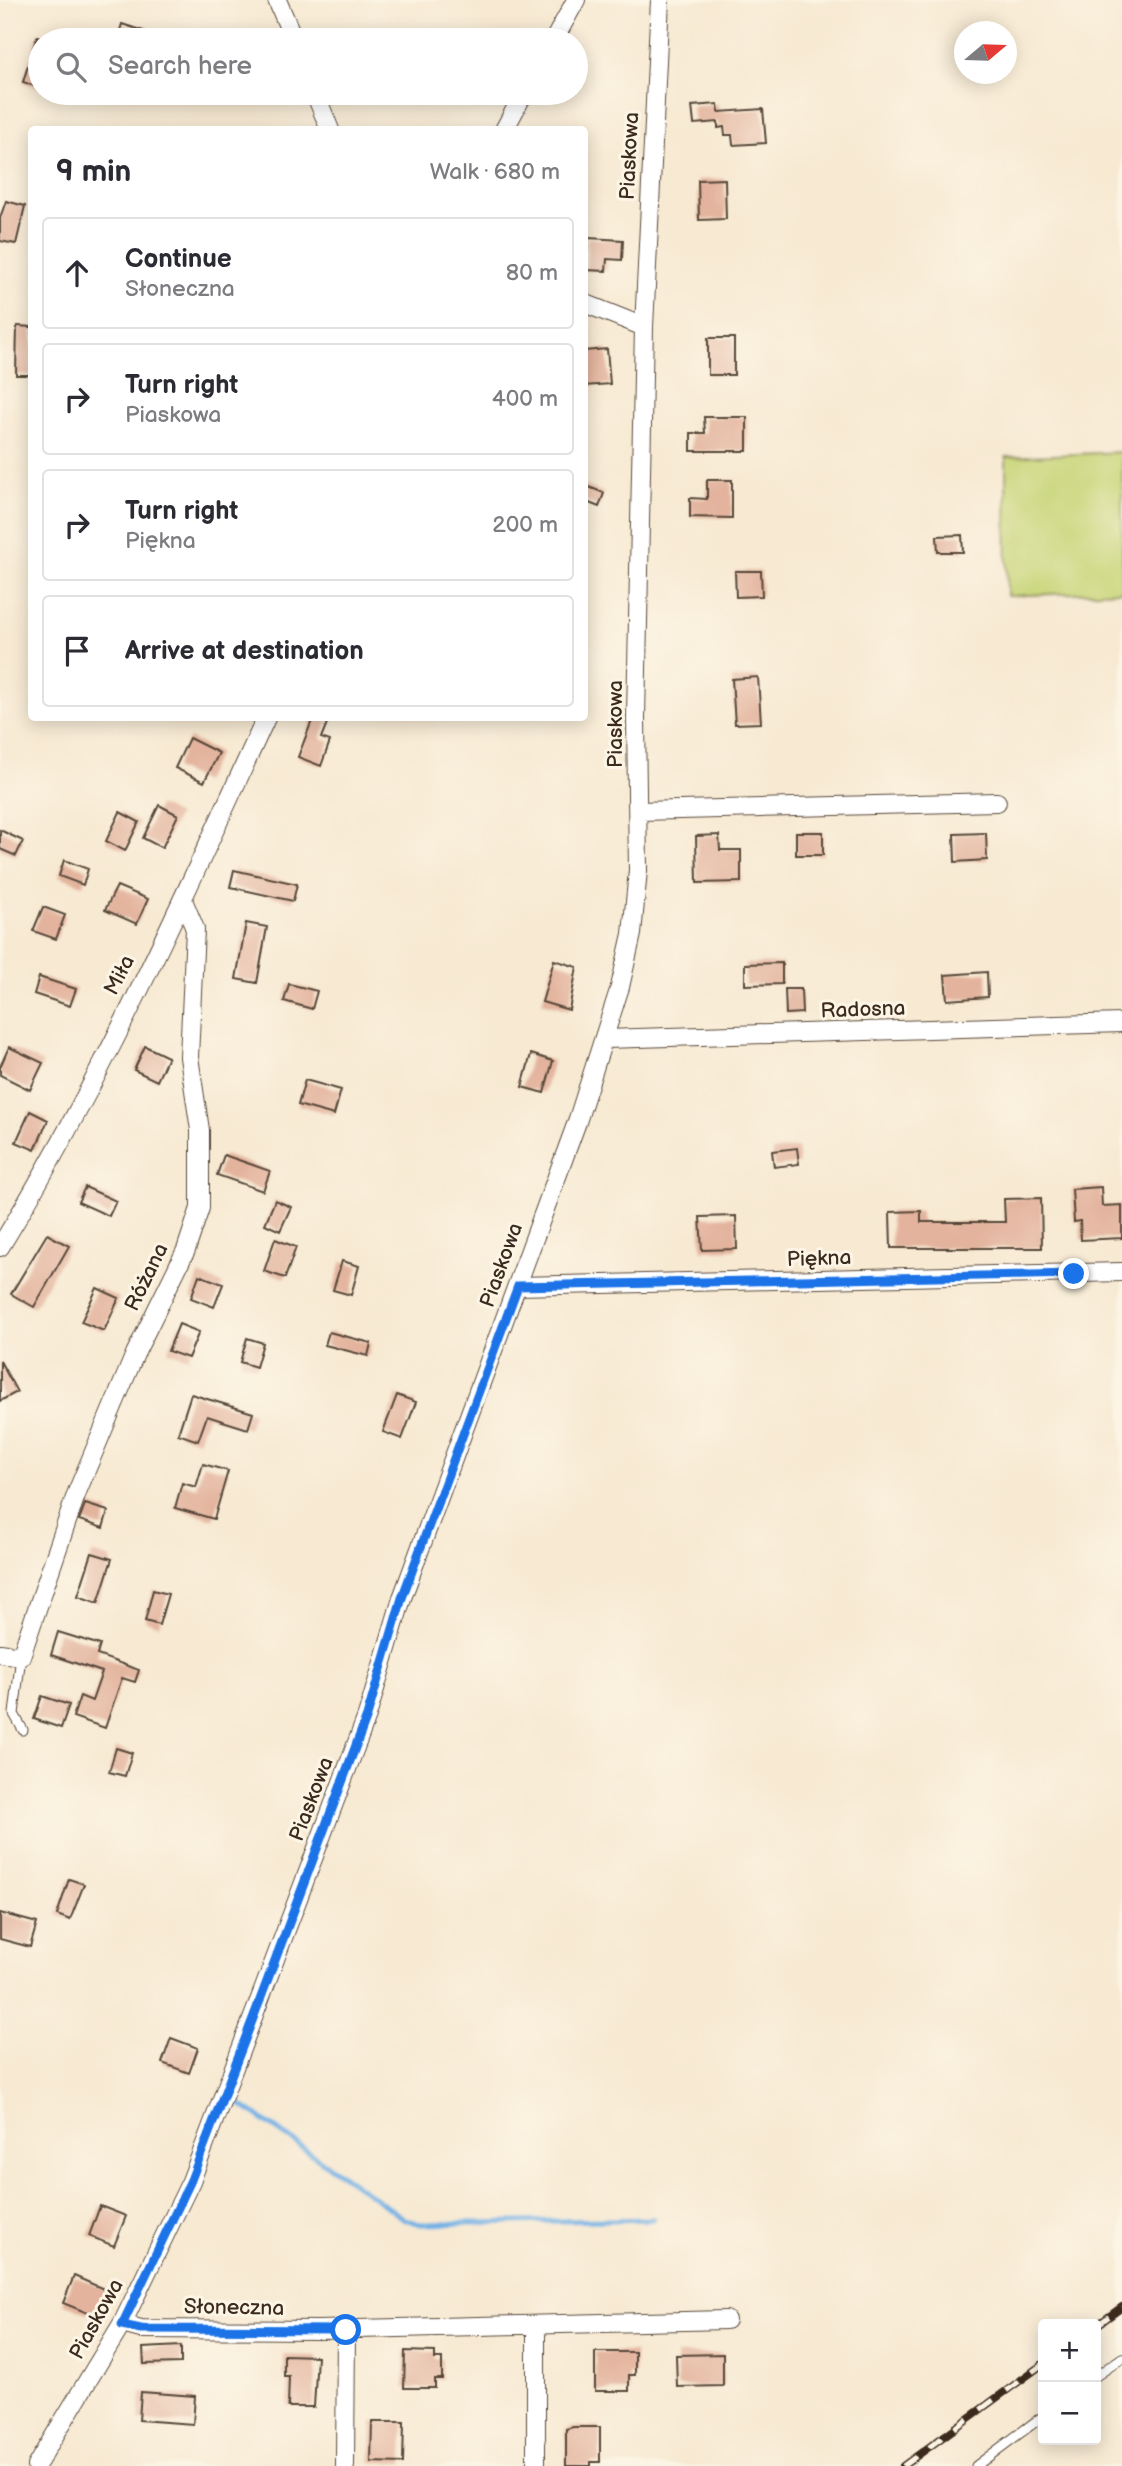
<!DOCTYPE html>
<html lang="en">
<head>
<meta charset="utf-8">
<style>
	body { margin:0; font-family:"Balsamiq Sans",sans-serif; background:#f7f7f7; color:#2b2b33 }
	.controls { position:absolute; right:21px; bottom:21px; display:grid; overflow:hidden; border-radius:7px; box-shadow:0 4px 18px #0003 }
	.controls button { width:63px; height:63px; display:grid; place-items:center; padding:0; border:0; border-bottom:2px solid #e1e1e2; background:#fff; color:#2b2b33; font:35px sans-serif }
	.compass { position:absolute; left:954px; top:21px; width:63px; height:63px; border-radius:50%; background:#fff; box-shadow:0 4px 18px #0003; rotate:71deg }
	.stop { position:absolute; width:21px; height:21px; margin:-16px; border:5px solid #1a73e8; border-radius:50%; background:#fff }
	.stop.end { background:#1a73e8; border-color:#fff; box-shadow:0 2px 7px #0008 }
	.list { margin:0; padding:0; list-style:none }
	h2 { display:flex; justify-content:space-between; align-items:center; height:91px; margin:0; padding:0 28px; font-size:30px }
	h2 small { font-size:23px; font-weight:400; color:#7c7c81 }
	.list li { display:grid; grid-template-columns:46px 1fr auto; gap:21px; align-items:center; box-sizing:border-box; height:112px; margin:0 14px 14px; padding:0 14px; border:2px solid #e1e1e2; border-radius:7px }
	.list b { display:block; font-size:26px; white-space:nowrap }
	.list p { margin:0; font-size:23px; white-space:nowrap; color:#7c7c81 }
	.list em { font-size:23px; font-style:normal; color:#7c7c81 }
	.icon { flex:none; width:38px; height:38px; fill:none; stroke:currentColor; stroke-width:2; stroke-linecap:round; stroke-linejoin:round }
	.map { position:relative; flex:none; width:1122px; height:2466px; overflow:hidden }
	.search { position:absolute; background:#fff; box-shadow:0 4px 18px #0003; left:28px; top:28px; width:560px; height:77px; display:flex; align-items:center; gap:18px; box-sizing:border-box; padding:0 24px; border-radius:38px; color:#7c7c81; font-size:26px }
	.panel { position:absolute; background:#fff; box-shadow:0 4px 18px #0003; left:28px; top:126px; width:560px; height:595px; border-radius:7px }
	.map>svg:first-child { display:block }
</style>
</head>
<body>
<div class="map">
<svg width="1122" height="2466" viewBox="0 0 1122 2466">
	<rect width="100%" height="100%" fill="#fcf5e5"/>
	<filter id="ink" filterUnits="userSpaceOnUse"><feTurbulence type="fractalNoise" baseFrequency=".0143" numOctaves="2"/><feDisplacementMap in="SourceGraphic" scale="14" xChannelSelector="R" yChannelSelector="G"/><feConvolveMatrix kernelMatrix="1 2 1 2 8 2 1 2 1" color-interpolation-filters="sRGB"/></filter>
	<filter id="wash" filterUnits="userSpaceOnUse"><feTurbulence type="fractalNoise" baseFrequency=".00686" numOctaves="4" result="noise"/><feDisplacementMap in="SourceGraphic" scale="28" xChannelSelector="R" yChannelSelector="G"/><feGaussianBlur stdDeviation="1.57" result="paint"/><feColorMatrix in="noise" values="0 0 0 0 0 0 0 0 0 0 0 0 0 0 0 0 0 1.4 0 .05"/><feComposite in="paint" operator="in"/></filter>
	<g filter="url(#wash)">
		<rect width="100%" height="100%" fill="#f7e9d2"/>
		<path fill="#c6d475" stroke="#807f4a" stroke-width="2" d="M1122,452V591L1007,596L1006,457Z"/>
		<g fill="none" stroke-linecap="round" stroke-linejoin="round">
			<path stroke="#71b1e5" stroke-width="5" d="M237,2102L405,2219L420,2224L653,2219"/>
		</g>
		<g id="blocks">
			<path fill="#e3b39d" d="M122,24L162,37V40H117Z
				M37,36L40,37V88L23,82Z
				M718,104L719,112L763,109L766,143L733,145L732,135H725L724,127L718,128V122L694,124L692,106Z
				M725,179L726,219L699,220L698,180Z
				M6,201L25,206L16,244L0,241V218Z
				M588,238L623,240L622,260L607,259L606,271L586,270Z
				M17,326L32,327V375H16Z
				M708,338H734V375H708Z
				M607,349L610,384L584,386V351Z
				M704,417H747V451H691V433H705Z
				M707,480H732V518L690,517V498L707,499Z
				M584,485L604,493L599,507L584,501Z
				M962,535L963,552H938L937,536Z
				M735,571H761L762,596L736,597Z
				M758,677L761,723L735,724L732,679Z
				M313,718H329L321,738L330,741L321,766L298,757Z
				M189,738L219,753L204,782L175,768Z
				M159,805L178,815L162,848L143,838Z
				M120,812L139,822L125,851L106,841Z
				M0,830L23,841L16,856L0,849Z
				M796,832H823V855H796Z
				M986,833L987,860L955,862L954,834Z
				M719,835L720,850H741V882L697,883L696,836Z
				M64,860L88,869L83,885L59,876Z
				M234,870L297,884L293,901L230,887Z
				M117,886L148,899L137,924L105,910Z
				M43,907L65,915L56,939L33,931Z
				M246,923L267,927L257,983L236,979Z
				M554,960L577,967L569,1010L542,1002Z
				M782,963V984L745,985V964Z
				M987,972L988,997L947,1000L945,975Z
				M39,977L76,989L70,1006L34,994Z
				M289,984L317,991L312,1009L284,1001Z
				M785,989H801L802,1013L786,1014Z
				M145,1046L168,1057L157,1081L134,1070Z
				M9,1047L43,1063L30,1090L0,1075V1067Z
				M531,1054L553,1061L544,1093L522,1087Z
				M305,1080L341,1090L334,1115L298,1105Z
				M30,1111L48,1120L35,1150L16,1142Z
				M797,1148L799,1164L774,1167L772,1151Z
				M224,1155L270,1171L263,1191L217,1175Z
				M85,1187L116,1201L109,1216L78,1202Z
				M1101,1187L1102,1206L1122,1205V1238L1081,1240L1080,1221L1074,1222L1072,1189Z
				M1041,1198L1042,1248H891L890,1212L921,1211V1222H1005L1004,1199Z
				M275,1200L291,1207L280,1231L265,1224Z
				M736,1216L737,1249L702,1250L700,1217Z
				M47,1234L69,1246L34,1307L11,1294Z
				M275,1239L296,1247L285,1278L264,1271Z
				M342,1261L359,1266L351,1295L333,1290Z
				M199,1275L223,1284L214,1307L191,1298Z
				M97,1288L119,1298L104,1331L81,1322Z
				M179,1324L199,1332L188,1358L168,1351Z
				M329,1332L371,1343L368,1356L325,1345Z
				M247,1338L263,1343L256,1367L240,1362Z
				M0,1361L17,1392L0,1401Z
				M191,1394L253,1413L248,1429L207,1416L198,1441L178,1434Z
				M397,1395L416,1402L402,1439L383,1432Z
				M203,1464L228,1471L214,1519L175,1508L182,1483L196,1487Z
				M85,1504L108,1511L103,1528L79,1520Z
				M92,1553L112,1559L98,1603L78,1596Z
				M153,1590L168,1594L159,1625L145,1621Z
				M58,1632L100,1645L97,1655L139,1670L135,1682L122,1678L105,1728L73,1717L80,1696L92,1701L102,1672L51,1655Z
				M42,1696L69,1705L61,1728L34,1719Z
				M116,1748L132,1753L125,1776L109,1772Z
				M69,1879L84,1884L70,1920L57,1915Z
				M0,1913L37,1923L30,1947L0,1939Z
				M171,2038L198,2048L189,2073L162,2063Z
				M100,2206L126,2216L114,2246L89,2236Z
				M74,2276L106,2290L95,2316L63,2303Z
				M181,2346V2363L144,2364L143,2348Z
				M405,2351L435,2352V2359H442V2379H435V2388H404Z
				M595,2352H635V2375H629V2391H595Z
				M723,2354V2386L677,2387L676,2355Z
				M284,2355L317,2356L314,2407H288L289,2376H284Z
				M141,2392L195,2396L193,2424L139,2420Z
				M372,2422H404L403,2463L371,2462Z
				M573,2427H600V2462H591V2466H566V2429Z"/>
		</g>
	</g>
	<g filter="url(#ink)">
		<use href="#blocks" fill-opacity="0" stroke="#574739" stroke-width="2"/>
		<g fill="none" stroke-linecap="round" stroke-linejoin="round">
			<g stroke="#574739" stroke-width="11">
				<path id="service" d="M21,1656L14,1714L23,1730
					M1096,2376L1122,2358
					M976,2466L1043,2416"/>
			</g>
			<g stroke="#574739" stroke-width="20">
				<path id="minor" d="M277,0L294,40
					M554,40L576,0
					M315,93L330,130
					M504,130L524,93
					M584,303L644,327
					M639,811L997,802
					M606,1039L1122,1023
					M0,1247C103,1079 184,897 266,718
					M518,1286L1122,1272
					M0,1653L21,1656L77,1492L135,1354L186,1250L200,1208V1130L189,1057L195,929L183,900
					M122,2324L141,2329L318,2330L726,2320
					M36,2466L122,2324L191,2181L367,1716L402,1598L577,1122L620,987L632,934L638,870L636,718L644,327L660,0
					M345,2466L346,2330
					M536,2466V2325"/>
			</g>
			<use href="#service" stroke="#fff" stroke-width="9"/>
			<use href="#minor" stroke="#fff" stroke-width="18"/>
			<g stroke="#3b2a1e" stroke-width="8">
				<path id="rail" d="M1096,2326L1122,2307
					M903,2466L1043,2364"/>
			</g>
			<use href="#rail" stroke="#fcf5e5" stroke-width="5" stroke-dasharray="16" stroke-linecap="butt"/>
		</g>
	</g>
	<g fill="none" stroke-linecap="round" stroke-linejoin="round" filter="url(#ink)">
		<path stroke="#1a73e8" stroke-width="9" d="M346,2330L141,2329L122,2325L191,2180L257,2008L367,1716L402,1598L518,1286L1074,1274"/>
	</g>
	<g text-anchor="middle" stroke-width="6" stroke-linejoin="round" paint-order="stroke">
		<g font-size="21" fill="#3b2a1e" stroke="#fcf5e5">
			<text transform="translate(629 156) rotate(-87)" y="7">Piaskowa</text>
			<text transform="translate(615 724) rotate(-90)" y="7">Piaskowa</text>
			<text transform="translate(119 975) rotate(-63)" y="7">Miła</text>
			<text transform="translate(863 1009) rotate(-2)" y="7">Radosna</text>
			<text transform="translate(819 1258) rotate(-2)" y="7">Piękna</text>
			<text transform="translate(501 1265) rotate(-70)" y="7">Piaskowa</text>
			<text transform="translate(146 1277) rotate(-64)" y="7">Różana</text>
			<text transform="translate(311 1799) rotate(-69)" y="7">Piaskowa</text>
			<text transform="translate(234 2307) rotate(1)" y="7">Słoneczna</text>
			<text transform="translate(96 2319) rotate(-61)" y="7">Piaskowa</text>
		</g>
	</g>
</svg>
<div class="controls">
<button>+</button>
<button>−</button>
</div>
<svg class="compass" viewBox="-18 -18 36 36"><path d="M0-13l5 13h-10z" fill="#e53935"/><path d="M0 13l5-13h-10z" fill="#7c7c81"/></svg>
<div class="stop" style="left:346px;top:2330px"></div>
<div class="stop end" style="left:1074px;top:1274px"></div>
<div class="search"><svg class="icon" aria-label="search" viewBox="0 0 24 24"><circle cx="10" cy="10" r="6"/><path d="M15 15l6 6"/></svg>Search here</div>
<section class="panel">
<h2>9 min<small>Walk · 680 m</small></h2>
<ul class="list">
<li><svg class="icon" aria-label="ahead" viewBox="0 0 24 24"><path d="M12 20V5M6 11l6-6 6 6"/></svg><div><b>Continue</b><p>Słoneczna</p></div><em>80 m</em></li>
<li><svg class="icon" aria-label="right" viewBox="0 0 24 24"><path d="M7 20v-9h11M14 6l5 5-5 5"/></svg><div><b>Turn right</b><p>Piaskowa</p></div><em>400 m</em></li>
<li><svg class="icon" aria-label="right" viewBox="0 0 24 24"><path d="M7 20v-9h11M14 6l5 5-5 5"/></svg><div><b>Turn right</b><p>Piękna</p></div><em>200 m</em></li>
<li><svg class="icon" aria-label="arrive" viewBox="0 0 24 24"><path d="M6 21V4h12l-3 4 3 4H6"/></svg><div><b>Arrive at destination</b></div></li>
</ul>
</section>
</div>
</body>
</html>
